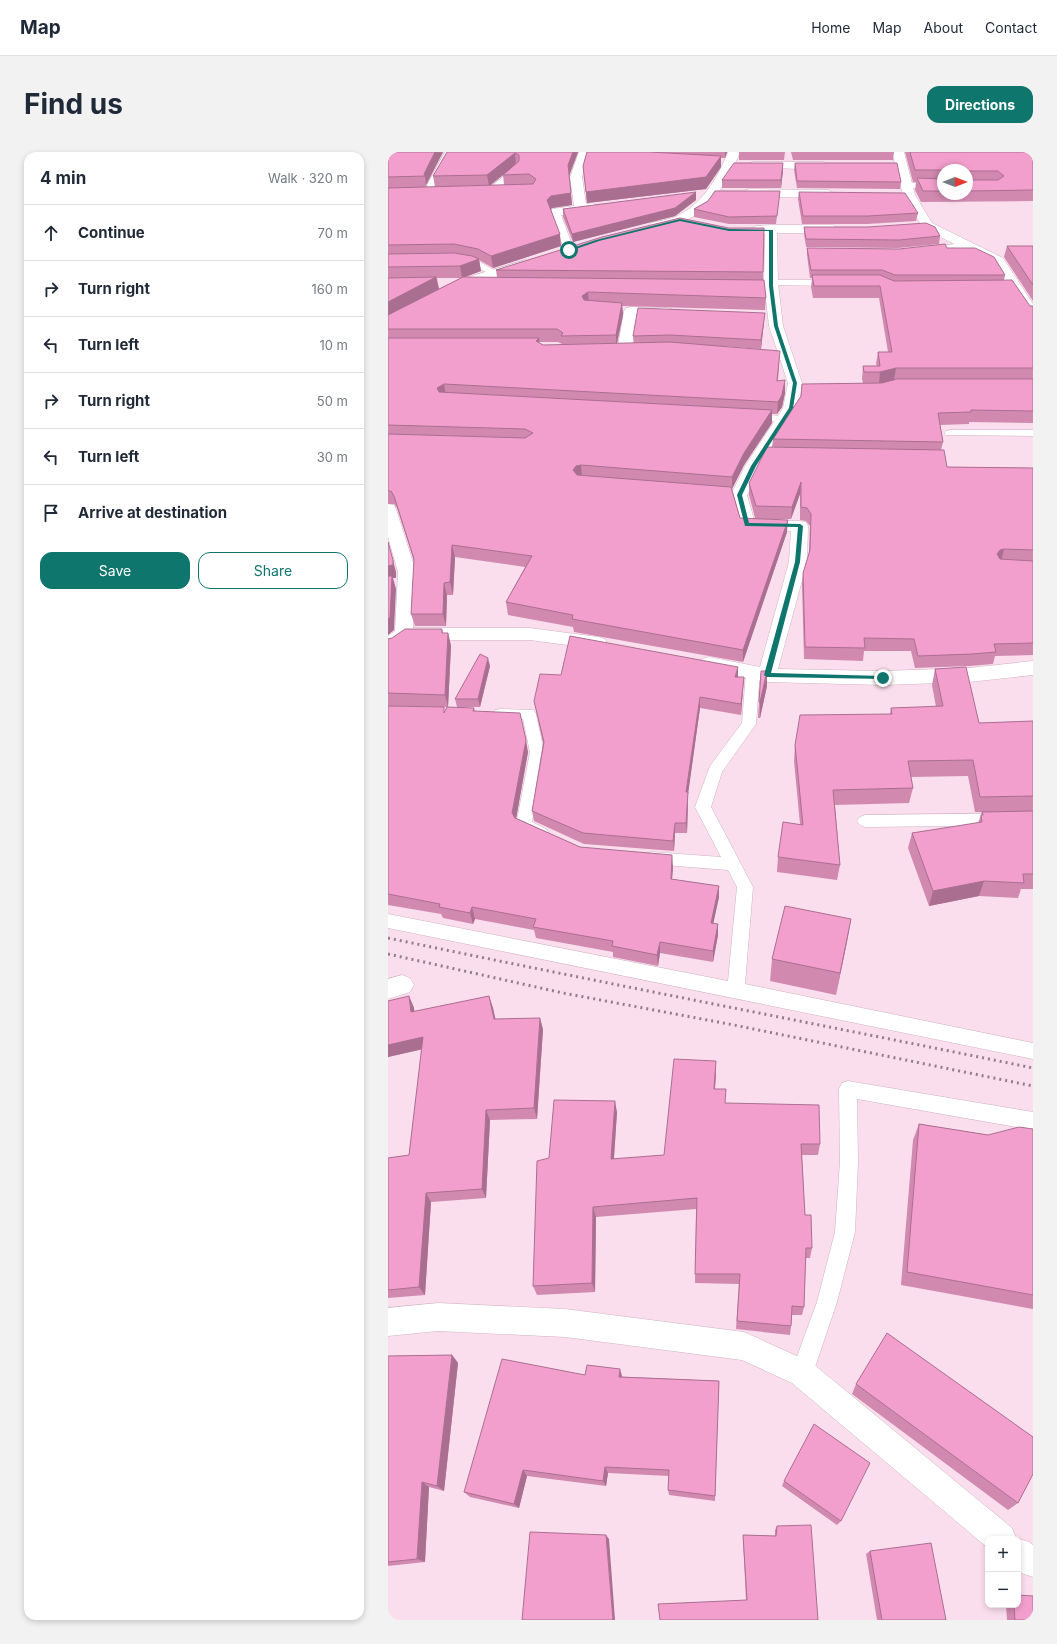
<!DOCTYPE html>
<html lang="en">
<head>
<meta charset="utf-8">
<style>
	body { margin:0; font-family:Inter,sans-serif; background:#f2f2f3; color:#1f2937 }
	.controls { position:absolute; right:12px; bottom:12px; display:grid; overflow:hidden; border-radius:8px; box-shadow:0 2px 6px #0003 }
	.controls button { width:36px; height:36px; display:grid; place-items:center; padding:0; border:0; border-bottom:1px solid #e0e1e3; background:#fff; color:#1f2937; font:20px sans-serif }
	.compass { position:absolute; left:549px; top:12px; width:36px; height:36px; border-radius:50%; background:#fff; box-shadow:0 2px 6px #0003; rotate:90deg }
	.stop { position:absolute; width:12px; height:12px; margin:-9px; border:3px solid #0f766e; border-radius:50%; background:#fff }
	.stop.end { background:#0f766e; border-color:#fff; box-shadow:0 1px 4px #0008 }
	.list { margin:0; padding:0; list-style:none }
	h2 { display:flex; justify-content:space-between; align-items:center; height:52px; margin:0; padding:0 16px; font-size:17px }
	h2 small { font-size:13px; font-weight:400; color:#747a83 }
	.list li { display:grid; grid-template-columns:26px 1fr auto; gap:12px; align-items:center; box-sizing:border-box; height:56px; padding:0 16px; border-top:1px solid #e0e1e3 }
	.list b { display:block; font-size:15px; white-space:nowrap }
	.list em { font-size:13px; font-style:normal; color:#747a83 }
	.actions { display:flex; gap:8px; padding:12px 16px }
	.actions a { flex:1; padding:9px 0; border:1px solid #0f766e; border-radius:12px; text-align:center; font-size:14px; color:#0f766e }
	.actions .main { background:#0f766e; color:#fff }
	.icon { flex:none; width:22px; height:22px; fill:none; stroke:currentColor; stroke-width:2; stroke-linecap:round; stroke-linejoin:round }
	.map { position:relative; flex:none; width:645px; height:1468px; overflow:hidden; border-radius:12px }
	header { display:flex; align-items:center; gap:24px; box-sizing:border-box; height:56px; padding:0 20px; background:#fff; border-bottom:1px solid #e0e1e3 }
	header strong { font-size:19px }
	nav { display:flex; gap:22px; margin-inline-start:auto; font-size:14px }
	.intro { display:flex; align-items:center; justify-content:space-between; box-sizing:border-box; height:96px; padding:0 24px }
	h1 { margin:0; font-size:28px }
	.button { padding:10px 18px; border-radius:12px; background:#0f766e; color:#fff; font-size:14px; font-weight:700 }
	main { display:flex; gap:24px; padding:0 24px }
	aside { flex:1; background:#fff; border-radius:12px; box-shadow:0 2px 6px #0003 }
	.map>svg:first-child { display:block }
</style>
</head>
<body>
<header>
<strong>Map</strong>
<nav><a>Home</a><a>Map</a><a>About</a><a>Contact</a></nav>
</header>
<div class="intro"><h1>Find us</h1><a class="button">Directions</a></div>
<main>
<aside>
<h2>4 min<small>Walk · 320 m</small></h2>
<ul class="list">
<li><svg class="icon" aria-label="ahead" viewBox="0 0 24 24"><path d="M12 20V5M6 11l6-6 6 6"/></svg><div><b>Continue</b></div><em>70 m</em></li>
<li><svg class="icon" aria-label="right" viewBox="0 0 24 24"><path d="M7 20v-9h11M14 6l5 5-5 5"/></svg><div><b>Turn right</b></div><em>160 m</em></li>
<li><svg class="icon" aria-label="left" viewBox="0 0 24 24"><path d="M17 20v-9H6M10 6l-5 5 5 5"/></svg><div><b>Turn left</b></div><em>10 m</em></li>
<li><svg class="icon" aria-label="right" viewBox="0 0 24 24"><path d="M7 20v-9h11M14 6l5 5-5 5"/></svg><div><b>Turn right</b></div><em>50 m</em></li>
<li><svg class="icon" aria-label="left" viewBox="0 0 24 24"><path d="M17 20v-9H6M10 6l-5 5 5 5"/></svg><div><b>Turn left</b></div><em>30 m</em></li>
<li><svg class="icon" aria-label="arrive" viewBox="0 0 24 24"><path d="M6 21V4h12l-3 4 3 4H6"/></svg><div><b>Arrive at destination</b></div></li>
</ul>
<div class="actions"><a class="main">Save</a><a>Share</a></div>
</aside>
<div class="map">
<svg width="645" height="1468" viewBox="0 0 645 1468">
	<rect width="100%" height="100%" fill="#fbdeed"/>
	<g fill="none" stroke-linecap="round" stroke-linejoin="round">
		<g stroke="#cfb3c1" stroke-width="1">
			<path id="service" d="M57,0H65L46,35H40L39,33Z
				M128,14L131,15V19L105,42H99V38Z
				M519,31H555V37L516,36L515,34Z
				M168,57L172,60L186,98L184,100L181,101L176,98L164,60Z
				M578,91L583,94L581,96L538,101L533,98L538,95Z
				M72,106L92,110L111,121L106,124L86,114L69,111V107Z
				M383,128H445L450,131L445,134L380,133L378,131L380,129Z
				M361,262L396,264L402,267L396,270L357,267L355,265Z
				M562,278H645V284L558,283L556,281L558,279Z
				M365,515L370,517L372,520L368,572L334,620L323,655L365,735L357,832L645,891V907L0,776V762L340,829L349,735L340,718L264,712L258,710L256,706L258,702L264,700L333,705L307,655L322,614L354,571L358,520L360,517Z
				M112,557L146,558L148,562L156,600L144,670L158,677L161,681L158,685C150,688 133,681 128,673L142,600L135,567L107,566L105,562L107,558Z
				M645,661V673L477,675L472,673L469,669L472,665L477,663Z
				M460,929L645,960V978L469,947L470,1010L467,1080L449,1150L425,1221L421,1228L414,1232L407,1228L403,1221L429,1150L447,1080L452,1010L451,937L454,931Z"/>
		</g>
		<g stroke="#cfb3c1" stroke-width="1">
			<path id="minor" d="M191,0H203L194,25L198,52L205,51L211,55L209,58L168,64L164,63L162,60L164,57L186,54L182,25Z
				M340,0H352C339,33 317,66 281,75C275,76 269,78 263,77L261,74L263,71C270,69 279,68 287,65C313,54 330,26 340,0Z
				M504,0H516L527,43L544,71L615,106L645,152V166L640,165L605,112L535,76L515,43Z
				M365,10H436L442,14L436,18L361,15L359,13Z
				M362,37L440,38L446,42L440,46L358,44L356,41L358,38Z
				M383,73H445L451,77L445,81H389L390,131L395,174L414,231L411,256L373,314L359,343L366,368L412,369L418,370L420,374L419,410L390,517L495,519L581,516L645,509V523L581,530L495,533L379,530L321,519L314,517L312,512L314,507L321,505L372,515L401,410L403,379L353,377L343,343L357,314L395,256L400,231L381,174L376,131L377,82H368L362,78L368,74Z
				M138,108L145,112L143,115L66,139L61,138L59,135L70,128Z
				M243,155L279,156L284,157L286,160L284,163H249L244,194L264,195L266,198L264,201L236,203L231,202L229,199L236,159L238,156Z
				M0,352L6,353L8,357L28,420L25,476H142L210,485L217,487L219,491L217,495L210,497L142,488H20L7,497L0,499V484L7,479L10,420L0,385Z
				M14,823L22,826L26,833L22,840L0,847V827Z"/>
		</g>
		<g stroke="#cfb3c1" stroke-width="1">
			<path id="tertiary" d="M50,1151L177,1157L356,1180L424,1211L624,1376L628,1386L641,1390L645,1393V1425L630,1420V1387H600V1396L404,1231L354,1208L177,1185L50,1179L0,1184V1156Z"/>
		</g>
		<use href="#service" fill="#fff" fill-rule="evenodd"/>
		<use href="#minor" fill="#fff" fill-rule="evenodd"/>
		<use href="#tertiary" fill="#fff" fill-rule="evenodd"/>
		<path stroke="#927e88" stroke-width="3" stroke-dasharray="2 4" stroke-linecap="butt" d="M0,786C215,831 430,872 645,916
			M0,802L175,841L346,873L645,934"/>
	</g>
	<path fill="#d189b0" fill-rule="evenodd" d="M0,0H55L38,33L39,35H47L45,24L59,0H190L181,24L184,53L164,56L163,57L173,94L105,116L91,108L93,119L77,125H109L108,118L341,76H376L375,128L378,146L377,158L234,154L235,163L229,192L246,191L245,184L376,169L373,197L335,194L391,211L390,229L397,241L394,255L389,262H384V271L356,313L344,337L352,366H367L361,343V331L384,295L385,287L475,231L474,227L475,214H489L488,212L490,200H500L491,146H425L423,135L424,126H422L419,103V96L511,97L559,96L617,123L616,128L642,154H645V271L581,270V272L552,273L555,290L553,298L559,315L645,316V503L607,504L605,512L581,514L527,516L523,499H476L475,509L416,507L414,433L415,421L421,401L422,374L418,369L412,368V342L403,367H373L399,380L355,510L186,480L185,475L120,463L118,450L137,415L67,405L65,443H59L58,474H27L23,462L26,409L9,356L6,352H0ZM115,23L116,33H103ZM49,126H73L28,148L51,137ZM151,190H170L174,192V193H155L151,191Z
		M199,0H339L337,6H333V15L318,37L199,51L195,14Z
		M351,0H397L396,8H351Z
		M403,0H506L505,8H405Z
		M517,0H645V49L533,50L527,38L528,30H525ZM555,18H579V42H555Z
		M407,11L513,30L512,37L409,36L406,18Z
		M395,18L393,36H334V28Z
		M392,39L388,72H341L306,65V57L320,49Z
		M411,40L530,61L528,69L479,72H414L410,47Z
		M308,48L287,64L185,90L175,65V57Z
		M416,75L552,84L551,92L510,96L418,95L416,82Z
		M619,94H645V149L616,105Z
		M54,477L55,481H60L63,494L60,555L0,554V487Z
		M102,514L92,555H69L67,547Z
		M547,517L591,571L645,569V737H633L630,746L591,744L541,754L520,696L524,681L590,671L594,660H587L580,624L523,625L525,636L521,651L447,653L452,713L449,728L389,720L390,705L412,672L406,609L407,593L502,562L503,556L548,555L544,533Z
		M379,519V534L372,566H370L371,550Z
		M173,523L356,525L353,563L312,556L300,640V650L299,681H287L286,699L196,692L146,669L144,659L155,591L146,549Z
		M0,554L57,559L86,556L87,559L140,600L128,666L192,695L285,715L284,728L331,734V745L325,772H330V783L325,810L272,801L270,814L225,805V800L148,786L146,778L87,767L85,772L55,766L53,762L0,753Z
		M463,767L448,843L382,829L384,807Z
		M21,844L26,856V860L101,844L105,856L107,867L155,877L149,967L102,968L98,1046L43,1050L37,1143L0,1146V1006L21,1003L34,897L0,905V849Z
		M328,921L327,937L337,951L432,992L430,1003H414L417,1063L424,1096L422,1106H418L416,1155L414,1163H404L403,1174L402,1183L348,1177L351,1132L307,1131L308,1057L208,1065L207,1140L149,1143L145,1134L161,1006L229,960L226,1007L276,1003Z
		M531,972L600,983L645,977V1157L513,1133L525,988Z
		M64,1203L70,1211L56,1339L41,1335L37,1410L0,1414V1204Z
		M197,1223L331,1229L327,1349L281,1343L280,1338L281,1324L220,1321L218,1334L139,1324L131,1356L82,1345L76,1340Z
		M468,1232L630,1351L620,1358L464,1242Z
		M396,1329L453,1369L449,1373L394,1334Z
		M389,1374L430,1468L358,1448L355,1387V1383L387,1384V1378Z
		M482,1399L558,1468H489L478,1402Z
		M618,1453H630L645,1468H619Z"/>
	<path fill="#aa6f90" d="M47,0H55L38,33L37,24L36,22Z
		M185,0H190L181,24L180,13Z
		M337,0H339L337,6Z
		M127,1L128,13L115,23L101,34L99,23Z
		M333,4V15L318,37L199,51L198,40Z
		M395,11V18L393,36V28Z
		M308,40V48L287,64L185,90L184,82Z
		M183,41L184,53L164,56L161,59L159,48L163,44Z
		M172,82L173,94L105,116L103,104Z
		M91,107L93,119L74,126L72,114Z
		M48,125L51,137L0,163V150Z
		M200,140L201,152L195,156L194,144Z
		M234,151L235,163L228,195V183Z
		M377,161L376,169L373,197V188Z
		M151,186L152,198L148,189Z
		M508,216L506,228L491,232L492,220Z
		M397,228V241L394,255L389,262L390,250Z
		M56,232L58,244L52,248L49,236Z
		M384,258V271L356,313L344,337V325L356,301Z
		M193,313L194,326L190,327L185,318L188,314Z
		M413,330L412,342L403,367L404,355Z
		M400,368L399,380L355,510V498Z
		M64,393L67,405L65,443L62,430Z
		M616,397L613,410L609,402L612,398Z
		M5,408L8,420V426H5L8,437L6,478L0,483V414Z
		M56,431L59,443L58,474L55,462Z
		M60,481L63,494L60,555L57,543Z
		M100,506L102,514L92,555L90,547Z
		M350,515V526L347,525Z
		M379,519V534L372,566V550Z
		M356,525L355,535L353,563V552Z
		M312,545V556L299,650L298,640Z
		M138,588L140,600L127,673L124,661Z
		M300,640V650L299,681L298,671Z
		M287,671V681L286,699L285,689Z
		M284,703L285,715L283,739V727Z
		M596,729L591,744L541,754L545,739Z
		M331,734V745L323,782V771Z
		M84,755L87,767L85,772L82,761Z
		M463,767L459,790L448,843L452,821Z
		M330,772V783L325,810V799Z
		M272,790V801L270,814L269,803Z
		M21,844L26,856L28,871L23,860Z
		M101,844L105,856L110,878L106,867Z
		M152,866L155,877L149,967L146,956Z
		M35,885L40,896L0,905V893Z
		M328,909V921L326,949V937Z
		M227,949L229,960L225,1018L223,1007Z
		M98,958L102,968L98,1046L94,1037Z
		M38,1041L43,1050L37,1143L31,1135Z
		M205,1055L208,1065L207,1140L204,1131Z
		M64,1203L70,1211L56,1339L49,1334Z
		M232,1217L234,1224L233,1232L231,1225Z
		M217,1315L220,1321L218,1334L215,1329Z
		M135,1318L139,1324L131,1356L126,1352Z
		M34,1330L41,1335L37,1410L29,1407Z
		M218,1383L221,1387L227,1468H225Z"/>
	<path fill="#f39fcd" stroke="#aa6f90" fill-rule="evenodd" d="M0,0H47L36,22L37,24L0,25Z
		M59,0H185L180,13L183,41L163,44L159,48L172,82L103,104L90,97L66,92L0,93V36L145,32L148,27L141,22L115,23L131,9V3L127,1L99,23L45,24Z
		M199,0H262L333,4L318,25L198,40L195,14Z
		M522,0H645V38L579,39V18H527ZM581,19H610L616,24L610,28H581L579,21Z
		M346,11H395L393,28H334Z
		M407,11H509L513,30L409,29Z
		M529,26L555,27V39H535Z
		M327,39H392L389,64L341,65L306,57L320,49Z
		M308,40L287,56L184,82L175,57Z
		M411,40L517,41L530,61L480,64H415Z
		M292,66L341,76H376L375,120L108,118L214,85Z
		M538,71L547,75L552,84L511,88L418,87L416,75H480Z
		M557,92L559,96H587L606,105L617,123H507L494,118H423L419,96L511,97Z
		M619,94H645V133Z
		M66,101L84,104L91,107L72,114L0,115V102Z
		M424,123H492L506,129L624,128L642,154H645V216H508L492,220H476L475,214H492L490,200H504L492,134H426Z
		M48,125L0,150V126Z
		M75,125L376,128L378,146L200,140L194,144L196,148L234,151L228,183L173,184L175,181L169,177H0V163Z
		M250,156L377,161L373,188L282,183L245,184Z
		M0,186H151L148,189L155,193L282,190L392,199L389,229L397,228L394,243L390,250L56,232L49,236L51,240L384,258L356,301L344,325L193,313L188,314L185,318L189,323L343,335L352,366L400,368L355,498L184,467L185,463L118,450L144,404L64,393L62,430L56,431L55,462H23L26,407L6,344L3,339H0V282L137,286L145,281L137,277L0,273Z
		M509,227H645V259L583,258V260L550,261L555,290L385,287L413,244L414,232L494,231Z
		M379,295L556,298L559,315L645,316V398L616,397L612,398L609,402L612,407L645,409V491L606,492L608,500L584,502L530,504L526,487L476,486L477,496L417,495L415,421L422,398L423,362L419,356L413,355V330L404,355L368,354L361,331Z
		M0,390L5,408V413L0,414Z
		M0,424H4L2,466L0,467Z
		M17,477H54V481H60L57,543L0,541V487L4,486Z
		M182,484L350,515L347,525H356L353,552L312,545L298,640H300L298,671H287L285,689L195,681L144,659L156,590L146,549L152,522L173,523Z
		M92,502L100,506L90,547H67Z
		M578,515L591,571L645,569V644L592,645L585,608L520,609L525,636L445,638L452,713L390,705L395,670L415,673L407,593L412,563L504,562L503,556L555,554L547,517Z
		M373,519H379L372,550H371Z
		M0,554L56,555V561L59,555L86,556L85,559L132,561L138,588L124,661L127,666L192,695L284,703L283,727L331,734L323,771L330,772L325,799L272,790L269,803L224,794L225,789L145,775L148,767L84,755L82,761L51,755L52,752L0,742Z
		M645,659V722H635L636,731L596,729L545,739L524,681L594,670L593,663H595L594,660Z
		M397,754L463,767L452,821L384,807Z
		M21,844L23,860L101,844L106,867L152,866L146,956L98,958L94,1037L38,1041L31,1135L0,1138V1006L21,1003L35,885L0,893V849Z
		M286,907L328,909L326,937H338L337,951L431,953L432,992H413L417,1063H423L424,1096H418L416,1155L404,1154L403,1174L349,1169L352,1122H307L309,1046L205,1055L204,1131L145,1134L149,1009L161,1006L166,948L227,949L223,1007L276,1003Z
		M531,972L600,983L631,975L645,977V1143L519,1120Z
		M499,1181L645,1285V1322L630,1351L468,1232Z
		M64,1203L49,1334L34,1330L29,1407L0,1410V1204Z
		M114,1207L197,1223L199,1213L232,1217L231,1225L331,1229L327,1344L280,1338L281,1318L217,1315L215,1329L135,1318L126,1352L76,1340Z
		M426,1272L482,1311L453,1369L396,1329Z
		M423,1373L430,1468H272L270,1452L359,1448L355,1383L388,1384L389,1374Z
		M142,1380L218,1383L225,1468H134Z
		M543,1391L558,1468H494L482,1399Z
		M630,1443L645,1444V1468H627L626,1453H630Z"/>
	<path fill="#0f766e" d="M292,67L341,77L385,78V134L390,174L409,231L405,256L368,314L354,343L361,371L412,372L415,374L412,410L383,521L495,524L498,526L497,527L379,525L376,523L407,410L410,375L357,374L349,343L363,314L401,256L405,231L386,174L381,134V79H341L292,69L211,89L182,99L179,98L208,88Z"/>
</svg>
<div class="controls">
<button>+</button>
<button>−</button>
</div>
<svg class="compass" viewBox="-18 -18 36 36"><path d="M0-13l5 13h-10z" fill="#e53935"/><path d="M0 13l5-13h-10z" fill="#747a83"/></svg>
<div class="stop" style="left:181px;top:98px"></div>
<div class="stop end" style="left:495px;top:526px"></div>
</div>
</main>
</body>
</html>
